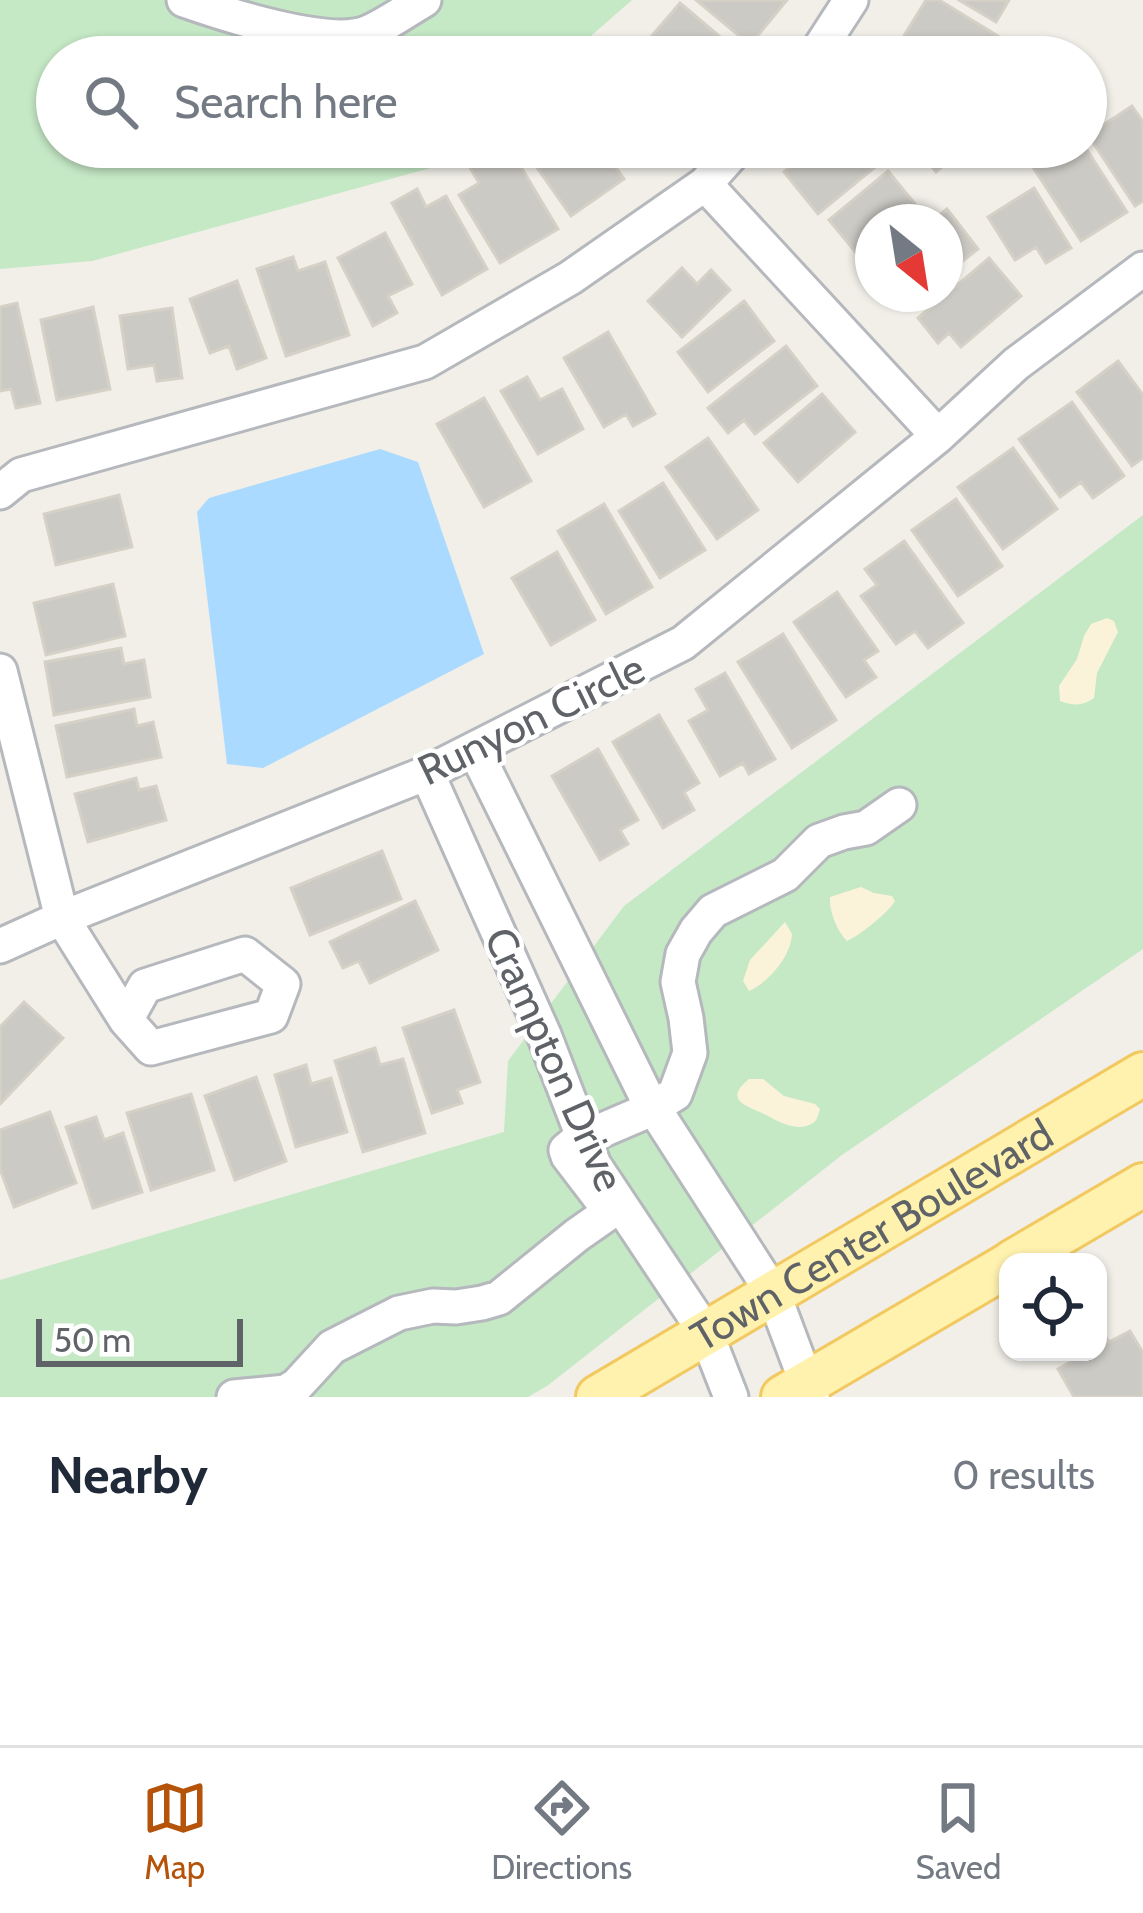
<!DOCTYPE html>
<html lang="en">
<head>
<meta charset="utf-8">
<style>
	body { margin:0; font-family:Cabin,sans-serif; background:#f2f2f3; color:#1f2937 }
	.controls { position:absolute; right:36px; bottom:36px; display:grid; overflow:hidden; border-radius:24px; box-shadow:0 3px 9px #0004 }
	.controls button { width:108px; height:108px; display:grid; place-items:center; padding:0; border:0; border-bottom:3px solid #e0e1e3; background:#fff; color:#1f2937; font:60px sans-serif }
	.compass { position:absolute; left:855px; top:204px; width:108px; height:108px; border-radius:50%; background:#fff; box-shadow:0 3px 9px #0004; rotate:150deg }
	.scale { position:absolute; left:36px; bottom:30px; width:207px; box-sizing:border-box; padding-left:12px; border:6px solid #5f6368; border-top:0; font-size:33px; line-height:42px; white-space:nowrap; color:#5f6368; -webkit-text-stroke:9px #fff; paint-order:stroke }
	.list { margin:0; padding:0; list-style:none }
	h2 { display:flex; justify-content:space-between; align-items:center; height:156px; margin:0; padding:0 48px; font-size:51px }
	h2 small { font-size:39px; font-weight:400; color:#747a83 }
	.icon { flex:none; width:66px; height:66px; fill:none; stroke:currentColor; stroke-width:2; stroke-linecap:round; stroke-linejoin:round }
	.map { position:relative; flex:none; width:1143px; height:1397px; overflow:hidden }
	.search { position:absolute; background:#fff; box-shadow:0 3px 9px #0004; left:36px; right:36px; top:36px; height:132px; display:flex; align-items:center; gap:30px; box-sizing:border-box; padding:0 42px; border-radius:66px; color:#747a83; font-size:45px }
	.sheet { height:348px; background:#fff }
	nav { display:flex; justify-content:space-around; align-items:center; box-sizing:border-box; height:168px; border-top:3px solid #e0e1e3; background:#fff; font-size:33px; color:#747a83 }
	nav a { display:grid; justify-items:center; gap:6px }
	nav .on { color:#b45309 }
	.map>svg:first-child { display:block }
</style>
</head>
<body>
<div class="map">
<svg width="1143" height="1397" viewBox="0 0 1143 1397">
	<rect width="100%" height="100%" fill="#f1efe8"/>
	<path fill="#c5e8c5" d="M0,0H632L567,57H57V147H464L445,164L92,261L0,269Z
		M1143,515V949L842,1155L547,1386L528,1397H0V1280L504,1132L508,1061L624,906Z"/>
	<path fill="#fbf3d9" d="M1107,618L1114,621L1118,632L1097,673L1094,698C1082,706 1074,706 1060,701L1059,686L1077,659L1084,636L1091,624Z
		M861,887L874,893L892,896L895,901C889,912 859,936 847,941C837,931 829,911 830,897Z
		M785,922L792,934C791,956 769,982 749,991L743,981L750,960Z
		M749,1079H763L784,1096L815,1104L820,1109C817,1117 818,1122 809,1125C793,1132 773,1118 760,1112C741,1104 726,1098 749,1079Z"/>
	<path fill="#aadaff" d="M380,449L418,462L484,654L263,768L227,764L197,512L209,498Z"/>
	<path fill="#cccac5" stroke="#d6d1c6" stroke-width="3" d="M696,0H787L750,45Z
		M926,0H939L1021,50L1016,57H931L902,39Z
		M959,0H1009L996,22Z
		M680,3L743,56L742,57H641L637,53Z
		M1132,106L1143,122V201L1135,206L1088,135Z
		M500,147H509L558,229L500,263L459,195L479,183L469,166Z
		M533,147H601L624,179L571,216L526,152Z
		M814,147H875L871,151L880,163L818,214L784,172Z
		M915,147H966L936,172Z
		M1031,147H1055L1062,157L1077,147H1085L1127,212L1081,241L1023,152Z
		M888,171L920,210L906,222H873V250L862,260L829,220Z
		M1034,188L1071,248L1046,263L1036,247L1015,260L988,217Z
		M417,189L426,207L446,196L487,269L442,295L392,203Z
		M947,209L978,249L945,275V222H931Z
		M385,233L412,284L388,296L397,313L373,326L338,258Z
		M293,257L298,271L325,262L349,335L286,356L257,269Z
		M989,258L1021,296L961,347L949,333L938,343L918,318Z
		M682,268L697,284L711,270L730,290L682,337L648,301Z
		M237,281L266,358L237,369L229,346L210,353L190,299Z
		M744,301L774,341L708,392L678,352Z
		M17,303L40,403L16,408L11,389L0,391V307Z
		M93,307L110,389L57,400L41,320Z
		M172,308L182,378L157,381L154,365L128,369L120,316Z
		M608,332L655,414L633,426L626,414L604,427L564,358Z
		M786,346L817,386L755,434L744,420L728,433L708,408Z
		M1118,361L1143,395V458L1132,466L1077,392Z
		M527,377L540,400L562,389L583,429L538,454L501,391Z
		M822,394L855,432L798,482L764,443Z
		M484,398L531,481L484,507L437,424Z
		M1072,402L1124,476L1093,498L1081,482L1060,497L1019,439Z
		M708,438L758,510L717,539L666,467Z
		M1013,448L1057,509L1003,549L958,487Z
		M663,483L705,550L660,578L619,511Z
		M119,495L132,547L56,565L44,514Z
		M956,499L1002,566L958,596L912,530Z
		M604,504L652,587L606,614L558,531Z
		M904,541L963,623L928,648L915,631L896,644L861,596L877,585L865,569Z
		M557,552L595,620L551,645L512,578Z
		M113,584L125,636L46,655L34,603Z
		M837,592L878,651L864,660L876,677L846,697L794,622Z
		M783,634L836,720L792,748L738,662Z
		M121,648L124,664L144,660L150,697L54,715L45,662Z
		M725,673L775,759L749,774L743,763L720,776L689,721L708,710L696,689Z
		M134,709L137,726L153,722L161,757L67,777L56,726Z
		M659,715L699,783L684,792L694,810L663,828L613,742Z
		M598,749L638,820L620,830L628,844L600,860L552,776Z
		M136,778L139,790L156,786L166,820L88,842L75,794Z
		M382,851L401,899L310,935L291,888Z
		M415,901L438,950L370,983L359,961L343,968L330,942Z
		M24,1002L63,1038L0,1104V1027Z
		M454,1010L480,1082L457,1090L462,1103L432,1113L403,1028Z
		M375,1048L380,1065L403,1059L425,1133L363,1152L335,1061Z
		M306,1065L311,1084L331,1078L347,1132L296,1147L275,1075Z
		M256,1077L286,1161L235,1180L205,1096Z
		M191,1094L214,1170L151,1190L127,1113Z
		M50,1112L76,1183L14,1207L0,1169V1130Z
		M96,1117L104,1140L123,1133L142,1192L93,1208L66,1127Z
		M1098,1324L1109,1342L1130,1331L1143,1353V1397H1074L1058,1369L1077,1358L1073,1352H1098Z"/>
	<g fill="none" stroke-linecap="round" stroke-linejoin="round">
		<g stroke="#b5b8bc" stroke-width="39">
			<path id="minor" d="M184,0C224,14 328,48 367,33C386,25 405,11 424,0
				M814,57L851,0
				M705,184L938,436
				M0,492L21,475L425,362L570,278L705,184L738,147
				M0,671L62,918L427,773L683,643L938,436L1016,364L1143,269
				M475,750L646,1096L773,1293L812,1397
				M427,773L544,1035L594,1165L706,1333L731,1397
				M0,946L62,918L126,1020
				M245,954L283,984L271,1016L151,1048L126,1020L145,986Z
				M234,1397L286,1392L297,1385L332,1347L399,1313L433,1306L456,1307L482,1303L499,1298L577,1235L607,1214V1207L568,1156L566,1150L577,1141L647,1111L675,1094L690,1053L686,1018L678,982L683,954L696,931L713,911L785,875L819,841L844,832L866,828L899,805"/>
		</g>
		<g stroke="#f2c960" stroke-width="48">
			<g id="major">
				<path d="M1012,1262L1143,1185"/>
				<path id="s1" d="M598,1397L1143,1074"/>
				<path d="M783,1397L1008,1265"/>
			</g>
		</g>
		<use href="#minor" stroke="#fff" stroke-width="33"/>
		<use href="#major" stroke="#fff2af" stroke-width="42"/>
	</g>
	<g text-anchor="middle" stroke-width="9" stroke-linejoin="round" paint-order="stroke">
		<g font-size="42" fill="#5f6368" stroke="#fff">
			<text transform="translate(531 719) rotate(-26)" y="15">Runyon Circle</text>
			<text transform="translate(555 1059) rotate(66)" y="15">Crampton Drive</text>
			<text dy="15" stroke="none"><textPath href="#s1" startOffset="318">Town Center Boulevard</textPath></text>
		</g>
	</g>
</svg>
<div class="controls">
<button><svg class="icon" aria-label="locate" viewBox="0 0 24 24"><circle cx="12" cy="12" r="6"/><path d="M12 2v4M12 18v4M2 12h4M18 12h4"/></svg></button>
</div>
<svg class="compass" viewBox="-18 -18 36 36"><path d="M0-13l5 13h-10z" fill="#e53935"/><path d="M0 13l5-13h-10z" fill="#747a83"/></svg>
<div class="scale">50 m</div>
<div class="search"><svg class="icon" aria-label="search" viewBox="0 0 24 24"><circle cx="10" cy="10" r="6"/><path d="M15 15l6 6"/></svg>Search here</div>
</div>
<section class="sheet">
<h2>Nearby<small>0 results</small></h2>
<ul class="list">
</ul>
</section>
<nav>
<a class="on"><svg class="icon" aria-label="map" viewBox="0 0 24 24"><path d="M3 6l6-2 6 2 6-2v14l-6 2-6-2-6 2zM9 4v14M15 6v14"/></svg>Map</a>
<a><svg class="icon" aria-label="directions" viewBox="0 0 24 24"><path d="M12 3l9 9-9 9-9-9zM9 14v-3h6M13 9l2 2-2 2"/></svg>Directions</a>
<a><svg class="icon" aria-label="saved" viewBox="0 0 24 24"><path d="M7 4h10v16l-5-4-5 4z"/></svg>Saved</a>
</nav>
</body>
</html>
